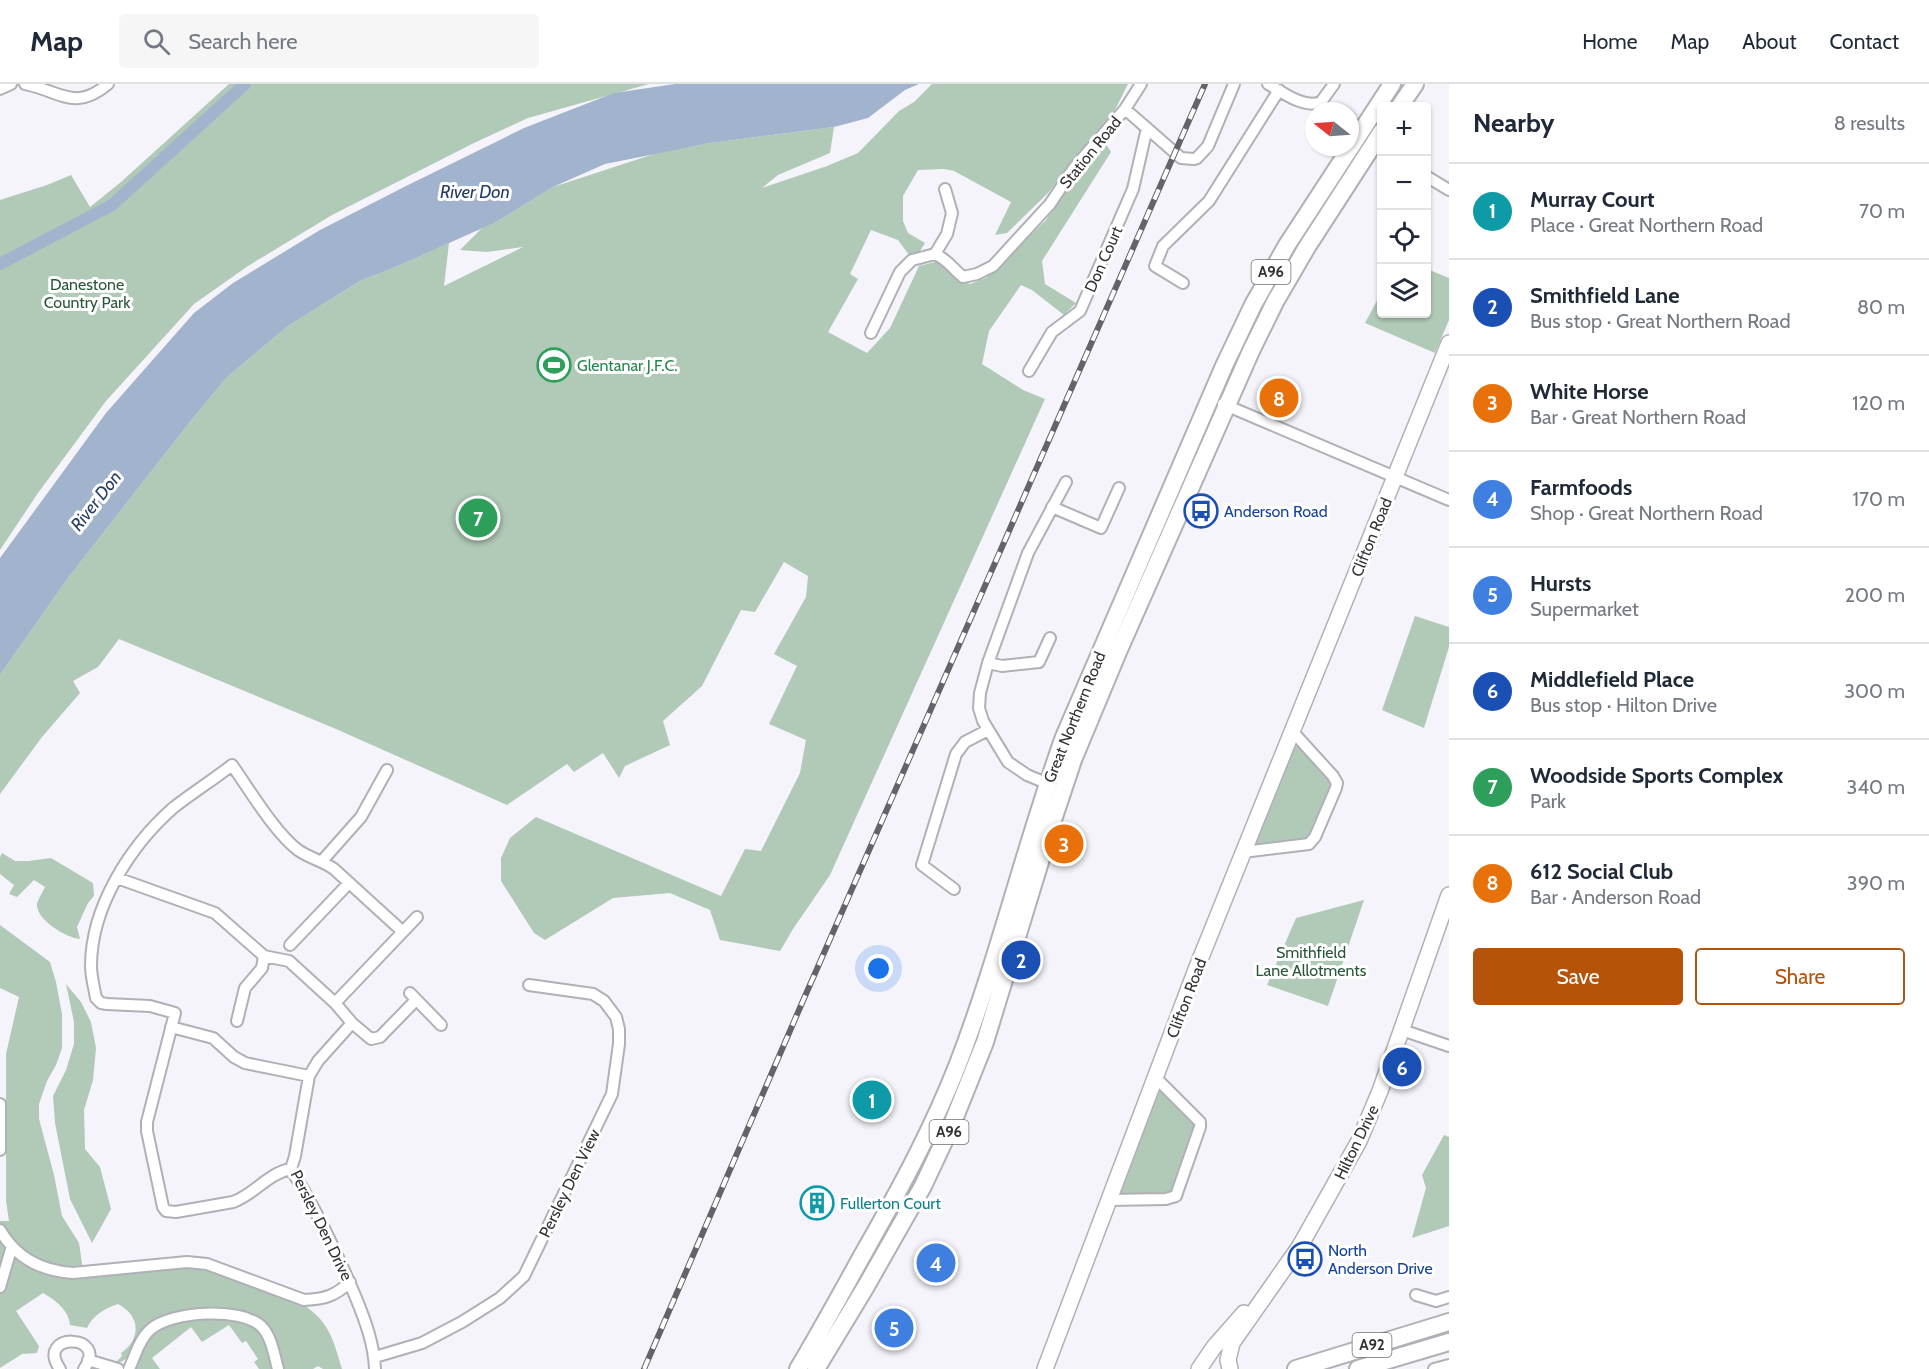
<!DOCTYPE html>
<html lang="en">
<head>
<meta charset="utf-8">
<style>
	body { margin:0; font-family:Cabin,sans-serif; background:#f6f6f7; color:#1f2937 }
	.controls { position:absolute; right:18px; top:18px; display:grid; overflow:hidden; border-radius:6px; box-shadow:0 2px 4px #0004 }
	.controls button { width:54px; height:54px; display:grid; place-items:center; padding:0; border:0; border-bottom:2px solid #e0e1e3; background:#fff; color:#1f2937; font:30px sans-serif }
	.compass { position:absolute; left:1305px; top:18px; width:54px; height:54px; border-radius:50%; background:#fff; box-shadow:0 2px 4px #0004; rotate:287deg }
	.you { position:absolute; left:879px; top:885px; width:21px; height:21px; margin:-15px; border:4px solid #fff; border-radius:50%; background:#1a73e8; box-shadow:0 0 0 9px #1a73e833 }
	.badge { display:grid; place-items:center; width:39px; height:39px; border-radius:50%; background:#b45309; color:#fff; font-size:20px; font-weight:700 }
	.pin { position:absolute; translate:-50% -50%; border:3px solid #fff; box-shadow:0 2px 6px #0006 }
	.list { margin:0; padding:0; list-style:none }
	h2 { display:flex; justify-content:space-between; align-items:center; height:78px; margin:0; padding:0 24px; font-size:26px }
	h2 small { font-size:20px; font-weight:400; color:#747a83 }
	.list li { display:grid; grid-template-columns:39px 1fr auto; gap:18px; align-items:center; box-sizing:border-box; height:96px; padding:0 24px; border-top:2px solid #e0e1e3 }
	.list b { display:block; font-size:22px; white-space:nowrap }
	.list p { margin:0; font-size:20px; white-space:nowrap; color:#747a83 }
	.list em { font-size:20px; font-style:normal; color:#747a83 }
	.actions { display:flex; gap:12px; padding:18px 24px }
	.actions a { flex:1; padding:14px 0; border:2px solid #b45309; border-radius:6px; text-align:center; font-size:21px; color:#b45309 }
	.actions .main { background:#b45309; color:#fff }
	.icon { flex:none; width:33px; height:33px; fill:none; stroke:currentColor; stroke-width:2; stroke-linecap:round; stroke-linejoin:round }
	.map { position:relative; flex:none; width:1449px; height:1285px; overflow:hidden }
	header { display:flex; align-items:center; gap:36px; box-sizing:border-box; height:84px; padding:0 30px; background:#fff; border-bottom:2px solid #e0e1e3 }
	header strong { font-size:28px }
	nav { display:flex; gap:33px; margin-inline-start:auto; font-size:21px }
	.search { width:420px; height:54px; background:#f6f6f7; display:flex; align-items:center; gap:15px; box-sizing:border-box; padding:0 21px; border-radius:6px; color:#747a83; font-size:22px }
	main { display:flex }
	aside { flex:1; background:#fff }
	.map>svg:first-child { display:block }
</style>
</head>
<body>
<header>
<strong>Map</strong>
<div class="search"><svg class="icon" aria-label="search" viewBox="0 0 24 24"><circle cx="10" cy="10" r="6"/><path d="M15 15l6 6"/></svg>Search here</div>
<nav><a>Home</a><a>Map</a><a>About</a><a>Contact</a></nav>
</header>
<main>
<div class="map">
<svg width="1449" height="1285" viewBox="0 0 1449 1285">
	<rect width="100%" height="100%" fill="#f5f4fb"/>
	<path fill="#b1c9b7" d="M229,0H649L528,34L474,59L332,131L248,182L194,220L106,317L38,409L0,466V116L47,101L71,91L90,123L121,98Z
		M932,0H1128L1115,26L1077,71L1048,109L1007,149L995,151L1011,118L954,87L944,85L918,86L903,112V137L908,149L925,159L920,167L909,171L898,156L871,146L850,190L858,195L828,248L867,269L890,244L919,182L939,177L957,194L970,200L986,194L1046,136L1083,82L1104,57L1111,68L1042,177L1045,200L1076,219L1064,231L1032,206L1021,201L989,247L982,280L1023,306L1045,315L830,791L793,845L780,867L720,856L710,826L670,809L613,814L545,856L534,849L501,797V774L510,754L536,733L721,812L745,765L761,767L800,689L806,656L769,640L797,582L774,570L806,513L808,492L784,478L755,528L741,526L702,602L663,637L670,661L625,682L619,694L603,669L574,688L567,680L507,721L336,645L119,555L98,583L73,597L80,609L42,653L0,710V591L68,494L193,334L227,293L288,242L360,197L398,182L449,159L444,202L523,163L487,168L460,166L483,143L496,138L553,103L657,69L710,59L834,43L830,69L778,91L762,104L827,82L858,69L899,27L914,18Z
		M1427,185L1449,194V236L1435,269L1365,239L1381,209L1382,230H1426Z
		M1415,532L1449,543V563L1424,644L1382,626Z
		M1293,648L1337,699L1315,753L1243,768Z
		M2,769L15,777H28L51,774L93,799L94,812L88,819L77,843L80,855C67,854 36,836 37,820C38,815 43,808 45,803L34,796L17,813L9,810L14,801L0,790V773Z
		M1364,816L1328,922L1267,901L1296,834Z
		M0,841L50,878L56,898L62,930V964L56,981L47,997L39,1020V1035L54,1091L62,1132L79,1159L84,1193L182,1183L207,1185L302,1220C329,1237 333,1255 342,1285H323L318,1282L313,1285H282C278,1270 276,1249 264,1238C249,1224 193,1222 174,1228C170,1229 166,1232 162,1234C157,1236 152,1236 149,1239C135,1250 135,1278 115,1279L122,1272L121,1269C141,1255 141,1232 118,1220C105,1224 92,1232 87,1244L70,1241C69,1226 55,1216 43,1209L16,1227L39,1262L37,1269L22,1270L0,1284V1137H9L6,1117V970L19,913L0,904Z
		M66,900L81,918L91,938L96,964L93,996L84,1026L85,1065L100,1083L111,1125L92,1159L70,1115L55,1039L53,1012L66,986L74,960V938Z
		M1156,994L1200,1038L1176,1112L1109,1116Z
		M1444,1051L1449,1053V1142L1412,1154L1426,1104L1422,1091Z
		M225,1234C232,1237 241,1237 248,1240C265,1248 269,1269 275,1285H259L254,1278L258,1275L246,1257L242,1259L229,1241L202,1258L191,1243L152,1274L160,1285H135C140,1275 144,1264 150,1254C165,1230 200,1235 225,1234Z"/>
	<path fill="#a2b3cd" d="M675,0H919L905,6L868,34L834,43L710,59L605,80L553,103L496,138L398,182L360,197L288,242L227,293L193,334L68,494L0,591V474L106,329L194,229L233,199L320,146L406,102L524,44L614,9Z"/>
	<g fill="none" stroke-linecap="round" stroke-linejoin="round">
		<path stroke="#a2b3cd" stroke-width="12" d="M0,180L112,121L245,0"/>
		<g stroke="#b0b0b7" stroke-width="14">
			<path id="street" d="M25,0C60,7 75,28 108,0
				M1268,0C1282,8 1304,25 1321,18L1334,0
				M0,5L11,0
				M1125,25L1181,74L1194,75L1197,74L1208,62L1234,0
				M1426,92L1449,106
				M935,170L947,150L952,129L945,105
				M1183,199L1155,182L1163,162L1209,117L1279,6
				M871,249L900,188L912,176L935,170C947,175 953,185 963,193L977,190L993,182L1015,158L1050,120L1074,84L1125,25L1141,0
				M1029,287L1052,248L1080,227L1133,105L1147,44
				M1223,320L1449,416
				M1052,423L1101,444L1119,404
				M988,579L1002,582L1039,578L1050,554
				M1051,701L1027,691L1008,678L983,637L979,624L980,609L988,579L1028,469L1066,398
				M1243,768L1309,760L1315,753L1336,704L1337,699L1333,692L1293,648
				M322,777L361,733L387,686
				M117,794L215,829L264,872L289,877L335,919L352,939L371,955L380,953L416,916
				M954,805L922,781L956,670L965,658L988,646
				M290,861L349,799
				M410,909L441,941
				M335,919L417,833
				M237,937L245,904L262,884L264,872
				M352,939L318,977L309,992L295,1072L291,1085C317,1127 337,1169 356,1214C365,1236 374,1260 375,1285
				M171,943L213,954L234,973L245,979L309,992
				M1402,946L1449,962
				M0,1020V1066
				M291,1085C268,1089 255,1110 233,1118L176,1128L166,1127L163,1123L147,1047V1038L175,929L150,922L107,920L101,919L96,914C94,903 91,892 91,882C91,823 130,762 173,724C192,709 213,696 232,681C249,705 275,749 298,766C309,774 323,777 334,785L402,847
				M1109,1116L1166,1115L1176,1112L1178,1106L1200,1043V1038L1156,994
				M0,1146C16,1174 42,1187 73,1189L187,1178L207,1180L304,1216C325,1215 335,1212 350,1198
				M0,1203L12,1162
				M1416,1211L1436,1217L1449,1213
				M375,1273L422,1259L462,1238L500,1214L524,1192L612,1010L619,960V945L616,933L604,917L593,910L529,901
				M88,1276L118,1285
				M60,1285C34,1248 110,1249 84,1285
				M129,1285C135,1272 140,1254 151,1245C172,1227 240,1223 261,1242C272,1253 274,1271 278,1285
				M1434,1285L1449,1281"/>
		</g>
		<g stroke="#b0b0b7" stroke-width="18">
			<path id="secondary" d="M1045,1285L1197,883L1449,259
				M1199,1285L1214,1263L1244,1229
				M1230,1285L1228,1276L1232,1259L1300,1162L1359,1057L1380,1007L1449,811"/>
		</g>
		<g stroke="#b0b0b7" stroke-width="20">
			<path id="primary" d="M1400,22L1415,0
				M798,1285C822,1245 844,1204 867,1163C901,1103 933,1044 958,980C999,873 1025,761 1064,653L1224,282L1253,221L1287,161L1392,0
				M816,1285L865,1204L923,1102L953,1038L985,958L1051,742L1073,676L1118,568L1251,267L1275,218L1307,163L1382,47
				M1296,1285L1449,1238
				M1358,1285L1449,1258"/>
		</g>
		<use href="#street" stroke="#fff" stroke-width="10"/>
		<use href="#secondary" stroke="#fff" stroke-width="15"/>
		<use href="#primary" stroke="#fff" stroke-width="16"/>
		<g stroke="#646468" stroke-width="6">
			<path id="rail" d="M644,1285L802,919L1205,0"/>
		</g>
		<use href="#rail" stroke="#fff" stroke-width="4" stroke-dasharray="11" stroke-linecap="butt"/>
	</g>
	<defs>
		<g id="stadium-ring" transform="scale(1.725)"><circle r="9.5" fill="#fff" stroke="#2e9e5b" stroke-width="1.5"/><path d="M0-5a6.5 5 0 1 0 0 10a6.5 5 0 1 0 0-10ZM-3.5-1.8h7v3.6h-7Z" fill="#2e9e5b"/></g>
		<g id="bus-ring" transform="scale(1.725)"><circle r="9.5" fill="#fff" stroke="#1a4fb4" stroke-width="1.5"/><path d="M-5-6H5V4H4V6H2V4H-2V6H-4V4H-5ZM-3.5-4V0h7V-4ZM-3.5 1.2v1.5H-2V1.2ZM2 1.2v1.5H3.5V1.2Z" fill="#1a4fb4"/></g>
		<g id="building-ring" transform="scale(1.725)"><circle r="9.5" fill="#fff" stroke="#0f9aa8" stroke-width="1.5"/><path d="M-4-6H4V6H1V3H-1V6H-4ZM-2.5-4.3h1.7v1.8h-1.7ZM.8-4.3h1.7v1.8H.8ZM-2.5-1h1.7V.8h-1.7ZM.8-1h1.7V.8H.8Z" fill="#0f9aa8"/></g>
	</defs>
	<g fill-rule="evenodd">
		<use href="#stadium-ring" x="554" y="281"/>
		<use href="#bus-ring" x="1201" y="427"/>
		<use href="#building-ring" x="817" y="1119"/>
		<use href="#bus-ring" x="1305" y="1175"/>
	</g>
	<g text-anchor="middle" stroke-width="6" stroke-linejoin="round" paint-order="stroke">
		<g fill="#fff" stroke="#707072" stroke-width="1.5">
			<rect x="1251.5" y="176" width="39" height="24" rx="4.5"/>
			<rect x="929.5" y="1036" width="39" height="24" rx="4.5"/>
			<rect x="1352.5" y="1249" width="39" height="24" rx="4.5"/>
		</g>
		<g font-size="15" font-weight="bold" fill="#323235">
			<text x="1271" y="193">A96</text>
			<text x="949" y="1053">A96</text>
			<text x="1372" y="1266">A92</text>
		</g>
		<g font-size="16" fill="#323235" stroke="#fff">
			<text transform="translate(1090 68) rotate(-51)" y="6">Station Road</text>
			<text transform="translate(1103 175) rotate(-66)" y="6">Don Court</text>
			<text transform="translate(1371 453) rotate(-68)" y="6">Clifton Road</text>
			<text transform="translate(1074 633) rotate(-68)" y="6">Great Northern Road</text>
			<text transform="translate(1186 914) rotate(-69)" y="6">Clifton Road</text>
			<text transform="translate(1356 1058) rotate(-64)" y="6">Hilton Drive</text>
			<text transform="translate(569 1099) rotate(-64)" y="6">Persley Den View</text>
			<text transform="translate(322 1141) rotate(64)" y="6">Persley Den Drive</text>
		</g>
		<g font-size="16" fill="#295739" stroke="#fff">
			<text x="87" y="206">Danestone<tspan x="87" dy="18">Country Park</tspan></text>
			<text x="1311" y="874">Smithfield<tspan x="1311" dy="18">Lane Allotments</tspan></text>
		</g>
		<g font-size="16" fill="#27864d" stroke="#fff" text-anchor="start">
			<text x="577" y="287">Glentanar J.F.C.</text>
		</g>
		<g font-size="16" fill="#164399" stroke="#fff" text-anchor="start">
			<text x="1224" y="433">Anderson Road</text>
			<text x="1328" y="1172">North<tspan x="1328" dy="18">Anderson Drive</tspan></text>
		</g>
		<g font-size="16" fill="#0d838f" stroke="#fff" text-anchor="start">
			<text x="840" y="1125">Fullerton Court</text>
		</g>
		<g font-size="18" font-style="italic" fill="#273e64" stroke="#fff">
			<text x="475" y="114">River Don</text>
			<text transform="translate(96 417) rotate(-52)" y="6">River Don</text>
		</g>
	</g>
</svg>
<div class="controls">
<button>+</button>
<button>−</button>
<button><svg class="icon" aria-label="locate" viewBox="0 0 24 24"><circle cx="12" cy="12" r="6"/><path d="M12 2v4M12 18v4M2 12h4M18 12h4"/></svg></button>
<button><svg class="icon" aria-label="layers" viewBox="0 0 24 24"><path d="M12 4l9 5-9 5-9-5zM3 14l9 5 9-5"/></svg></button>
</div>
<svg class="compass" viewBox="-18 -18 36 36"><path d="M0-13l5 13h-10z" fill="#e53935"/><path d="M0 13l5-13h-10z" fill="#747a83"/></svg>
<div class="you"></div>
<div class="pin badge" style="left:872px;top:1016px;background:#0f9aa8">1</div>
<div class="pin badge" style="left:1021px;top:876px;background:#1a4fb4">2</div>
<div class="pin badge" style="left:1064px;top:760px;background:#e8710a">3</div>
<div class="pin badge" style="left:936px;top:1179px;background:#3f7fe0">4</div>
<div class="pin badge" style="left:894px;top:1244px;background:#3f7fe0">5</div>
<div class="pin badge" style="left:1402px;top:983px;background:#1a4fb4">6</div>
<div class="pin badge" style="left:478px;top:434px;background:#2e9e5b">7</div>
<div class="pin badge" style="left:1279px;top:314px;background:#e8710a">8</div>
</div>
<aside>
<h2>Nearby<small>8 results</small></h2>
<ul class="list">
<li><span class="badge" style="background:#0f9aa8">1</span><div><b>Murray Court</b><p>Place · Great Northern Road</p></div><em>70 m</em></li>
<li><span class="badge" style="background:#1a4fb4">2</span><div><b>Smithfield Lane</b><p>Bus stop · Great Northern Road</p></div><em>80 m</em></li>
<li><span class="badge" style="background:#e8710a">3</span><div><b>White Horse</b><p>Bar · Great Northern Road</p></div><em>120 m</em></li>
<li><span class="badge" style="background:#3f7fe0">4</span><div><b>Farmfoods</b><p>Shop · Great Northern Road</p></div><em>170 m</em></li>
<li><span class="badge" style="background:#3f7fe0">5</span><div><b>Hursts</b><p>Supermarket</p></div><em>200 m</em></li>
<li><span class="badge" style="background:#1a4fb4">6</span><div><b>Middlefield Place</b><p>Bus stop · Hilton Drive</p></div><em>300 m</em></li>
<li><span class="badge" style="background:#2e9e5b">7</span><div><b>Woodside Sports Complex</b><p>Park</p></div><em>340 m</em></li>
<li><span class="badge" style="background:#e8710a">8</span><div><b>612 Social Club</b><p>Bar · Anderson Road</p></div><em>390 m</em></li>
</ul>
<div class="actions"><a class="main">Save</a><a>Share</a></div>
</aside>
</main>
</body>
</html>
